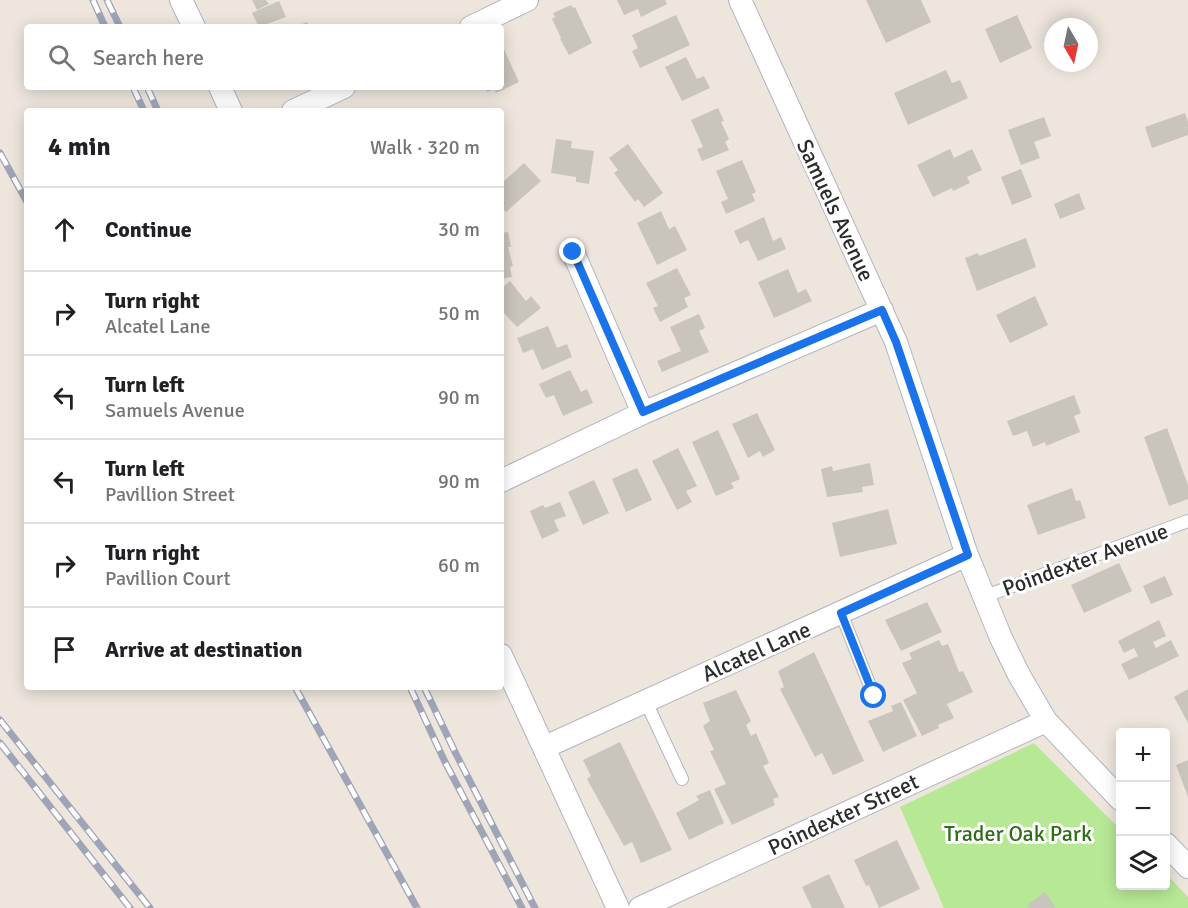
<!DOCTYPE html>
<html lang="en">
<head>
<meta charset="utf-8">
<style>
	body { margin:0; font-family:Signika,sans-serif; background:#f2f2f2; color:#202124 }
	.controls { position:absolute; right:18px; bottom:18px; display:grid; overflow:hidden; border-radius:6px; box-shadow:0 3px 15px #0003 }
	.controls button { width:54px; height:54px; display:grid; place-items:center; padding:0; border:0; border-bottom:2px solid #e0e0e0; background:#fff; color:#202124; font:30px sans-serif }
	.compass { position:absolute; left:1044px; top:18px; width:54px; height:54px; border-radius:50%; background:#fff; box-shadow:0 3px 15px #0003; rotate:171deg }
	.stop { position:absolute; width:18px; height:18px; margin:-14px; border:4px solid #1a73e8; border-radius:50%; background:#fff }
	.stop.end { background:#1a73e8; border-color:#fff; box-shadow:0 2px 6px #0008 }
	.list { margin:0; padding:0; list-style:none }
	h2 { display:flex; justify-content:space-between; align-items:center; height:78px; margin:0; padding:0 24px; font-size:26px }
	h2 small { font-size:20px; font-weight:400; color:#757577 }
	.list li { display:grid; grid-template-columns:39px 1fr auto; gap:18px; align-items:center; box-sizing:border-box; height:84px; padding:0 24px; border-top:2px solid #e0e0e0 }
	.list b { display:block; font-size:22px; white-space:nowrap }
	.list p { margin:0; font-size:20px; white-space:nowrap; color:#757577 }
	.list em { font-size:20px; font-style:normal; color:#757577 }
	.icon { flex:none; width:33px; height:33px; fill:none; stroke:currentColor; stroke-width:2; stroke-linecap:round; stroke-linejoin:round }
	.map { position:relative; flex:none; width:1188px; height:908px; overflow:hidden }
	.search { position:absolute; background:#fff; box-shadow:0 3px 15px #0003; left:24px; top:24px; width:480px; height:66px; display:flex; align-items:center; gap:15px; box-sizing:border-box; padding:0 21px; border-radius:6px; color:#757577; font-size:22px }
	.panel { position:absolute; background:#fff; box-shadow:0 3px 15px #0003; left:24px; top:108px; width:480px; height:582px; border-radius:6px }
	.map>svg:first-child { display:block }
</style>
</head>
<body>
<div class="map">
<svg width="1188" height="908" viewBox="0 0 1188 908">
	<rect width="100%" height="100%" fill="#eee6dd"/>
	<path fill="#b7e896" d="M1034,743L1120,829V886H1166V874L1188,897V908H944L900,807Z"/>
	<path fill="#c9c4bc" d="M252,0H266L269,4L257,10Z
		M617,0H665L667,4L641,17L638,9L624,15Z
		M866,0H921L931,22L886,43Z
		M279,1L286,17L259,27L252,13Z
		M571,5L573,8L575,7L592,43L569,55L560,39L561,38L552,19L555,17L553,13Z
		M676,15L690,45L640,68L632,51L638,48L632,35Z
		M1017,15L1032,48L1000,63L985,29Z
		M307,22L309,27H295Z
		M501,43L519,82L496,93L494,89L487,92L485,87H501Z
		M686,57L697,79L704,76L710,88L682,101L665,67Z
		M946,70L952,83L960,80L968,98L908,125L894,93Z
		M718,108L724,121L721,122L729,139L725,142L729,150L702,161L697,149L703,147L691,120Z
		M1185,113L1188,122V135L1152,148L1145,127Z
		M1044,117L1051,136L1034,142L1040,158L1021,165L1008,130Z
		M556,139L572,141L571,148L594,151L589,184L576,182V177L551,173Z
		M628,144L663,193L644,207L638,199L635,202L614,173L618,170L609,158Z
		M950,149L954,158L972,149L982,170L967,177L970,183L953,191L952,188L933,197L917,165Z
		M742,160L756,192L752,194L755,201L726,214L721,202L728,199L716,171Z
		M524,163L541,181L506,212L501,206V184Z
		M1021,169L1032,197L1012,205L1001,177Z
		M1079,193L1085,209L1060,219L1054,204Z
		M661,211L669,229L675,226L687,250L657,265L637,223Z
		M764,217L773,241L781,237L786,249L758,261L748,240L740,244L734,231Z
		M508,232L511,247H508L513,266L510,267L512,277L501,279V233Z
		M1026,238L1036,267L977,291L965,258L978,253L979,256Z
		M677,268L691,295L684,298L688,307L660,322L653,308L658,306L646,283Z
		M788,269L798,293L806,289L812,301L774,318L758,282Z
		M510,281L526,301L531,296L541,308L517,327L501,310V289Z
		M1035,296L1048,325L1010,343L996,315Z
		M699,314L705,328L699,331L709,352L662,372L657,361L681,351L670,327Z
		M548,326L557,348L567,344L572,357L542,370L533,349L523,353L517,338Z
		M570,370L581,392L587,389L593,403L563,416L554,395L546,398L539,384Z
		M1074,395L1081,413L1074,416L1080,432L1046,446L1045,442L1033,447L1027,431L1013,436L1007,421Z
		M757,413L775,450L763,457L760,451L748,458L732,424Z
		M1167,428L1188,485V499L1169,506L1144,437Z
		M718,430L740,479L731,483L734,488L716,496L692,442Z
		M678,448L697,486L686,491L692,502L677,510L652,461Z
		M870,463L874,485L862,487L863,492L827,497L821,469L832,466L833,471Z
		M637,468L652,500L626,512L612,479Z
		M594,480L609,513L583,525L568,492Z
		M1072,488L1076,501L1080,500L1086,518L1038,535L1027,505Z
		M560,502L566,516L554,520L559,531L542,539L530,511L543,505L545,508Z
		M888,509L897,544L840,557L832,523Z
		M1119,563L1132,591L1084,613L1071,585Z
		M1165,576L1173,595L1151,604L1143,586Z
		M927,602L942,632L901,651L885,620Z
		M1159,620L1166,636L1153,642L1156,648L1171,640L1179,656L1129,680L1121,664L1138,656L1134,648L1124,653L1118,641Z
		M939,640L942,646L948,644L959,672L963,671L973,692L947,704L954,718L938,725L939,728L922,736L903,700L917,693L902,663L912,659L909,653Z
		M814,652L864,761L833,775L822,753L815,757L780,689L784,687L778,671Z
		M1188,689V723L1174,697Z
		M736,690L751,721L746,725L751,736L756,733L769,763L763,766L779,797L773,799L775,805L732,825L714,789L726,784L710,751L714,750L703,726L710,721L703,703Z
		M901,702L917,736L883,752L868,721L893,711L891,706Z
		M620,742L672,850L641,863L632,842L624,846L587,779L591,776L583,760Z
		M1188,760V797L1176,765Z
		M710,790L724,823L689,840L676,813L699,800L696,796Z
		M897,840L920,889L879,908L869,885L866,886L854,860Z
		M829,874L845,908H812L802,887Z
		M1045,892L1056,908H1030L1027,905Z"/>
	<g fill="none" stroke-linecap="round" stroke-linejoin="round">
		<g stroke="#b1b5c0" stroke-width="14">
			<path id="lane" d="M983,597L1188,521
				M841,613L874,696
				M646,702L682,779"/>
		</g>
		<g stroke="#b1b5c0" stroke-width="24">
			<path id="street" d="M181,0L194,27
				M740,0L896,342L967,555L1001,638L1019,675L1046,721L1120,799
				M471,27L527,0
				M220,87L231,111
				M293,111L344,87
				M573,252L643,413
				M501,481L643,413L882,310
				M501,655L618,908
				M545,747L967,555
				M1166,844L1188,867
				M640,908L1046,721"/>
		</g>
		<use href="#lane" stroke="#fff" stroke-width="12"/>
		<use href="#street" stroke="#fff" stroke-width="22"/>
		<g stroke="#9fa4b7" stroke-width="7">
			<path id="rail" d="M93,0L105,27
				M107,0L120,27
				M133,87L144,111
				M147,87L158,111
				M0,153L27,202
				M295,687L417,908
				M410,687L445,762L522,908
				M424,687L456,754L535,908
				M0,720L150,908
				M0,743L130,908"/>
		</g>
		<use href="#rail" stroke="#fff" stroke-width="4.5" stroke-dasharray="14" stroke-linecap="butt"/>
	</g>
	<g fill="none" stroke-linecap="round" stroke-linejoin="round">
		<path stroke="#1a73e8" stroke-width="8" d="M573,252L643,412L882,310L896,342L968,555L841,613L874,696"/>
	</g>
	<g text-anchor="middle" stroke-width="6" stroke-linejoin="round" paint-order="stroke">
		<g font-size="22" fill="#2c2c2c" stroke="#fff">
			<text transform="translate(836 210) rotate(65)" y="8">Samuels Avenue</text>
			<text transform="translate(1085 559) rotate(-20)" y="8">Poindexter Avenue</text>
			<text transform="translate(756 651) rotate(-24)" y="8">Alcatel Lane</text>
			<text transform="translate(843 814) rotate(-25)" y="8">Poindexter Street</text>
		</g>
		<g font-size="22" fill="#2d6f15" stroke="#fff">
			<text x="1018" y="841">Trader Oak Park</text>
		</g>
	</g>
</svg>
<div class="controls">
<button>+</button>
<button>−</button>
<button><svg class="icon" aria-label="layers" viewBox="0 0 24 24"><path d="M12 4l9 5-9 5-9-5zM3 14l9 5 9-5"/></svg></button>
</div>
<svg class="compass" viewBox="-18 -18 36 36"><path d="M0-13l5 13h-10z" fill="#e53935"/><path d="M0 13l5-13h-10z" fill="#757577"/></svg>
<div class="stop" style="left:874px;top:696px"></div>
<div class="stop end" style="left:573px;top:252px"></div>
<div class="search"><svg class="icon" aria-label="search" viewBox="0 0 24 24"><circle cx="10" cy="10" r="6"/><path d="M15 15l6 6"/></svg>Search here</div>
<section class="panel">
<h2>4 min<small>Walk · 320 m</small></h2>
<ul class="list">
<li><svg class="icon" aria-label="ahead" viewBox="0 0 24 24"><path d="M12 20V5M6 11l6-6 6 6"/></svg><div><b>Continue</b></div><em>30 m</em></li>
<li><svg class="icon" aria-label="right" viewBox="0 0 24 24"><path d="M7 20v-9h11M14 6l5 5-5 5"/></svg><div><b>Turn right</b><p>Alcatel Lane</p></div><em>50 m</em></li>
<li><svg class="icon" aria-label="left" viewBox="0 0 24 24"><path d="M17 20v-9H6M10 6l-5 5 5 5"/></svg><div><b>Turn left</b><p>Samuels Avenue</p></div><em>90 m</em></li>
<li><svg class="icon" aria-label="left" viewBox="0 0 24 24"><path d="M17 20v-9H6M10 6l-5 5 5 5"/></svg><div><b>Turn left</b><p>Pavillion Street</p></div><em>90 m</em></li>
<li><svg class="icon" aria-label="right" viewBox="0 0 24 24"><path d="M7 20v-9h11M14 6l5 5-5 5"/></svg><div><b>Turn right</b><p>Pavillion Court</p></div><em>60 m</em></li>
<li><svg class="icon" aria-label="arrive" viewBox="0 0 24 24"><path d="M6 21V4h12l-3 4 3 4H6"/></svg><div><b>Arrive at destination</b></div></li>
</ul>
</section>
</div>
</body>
</html>
